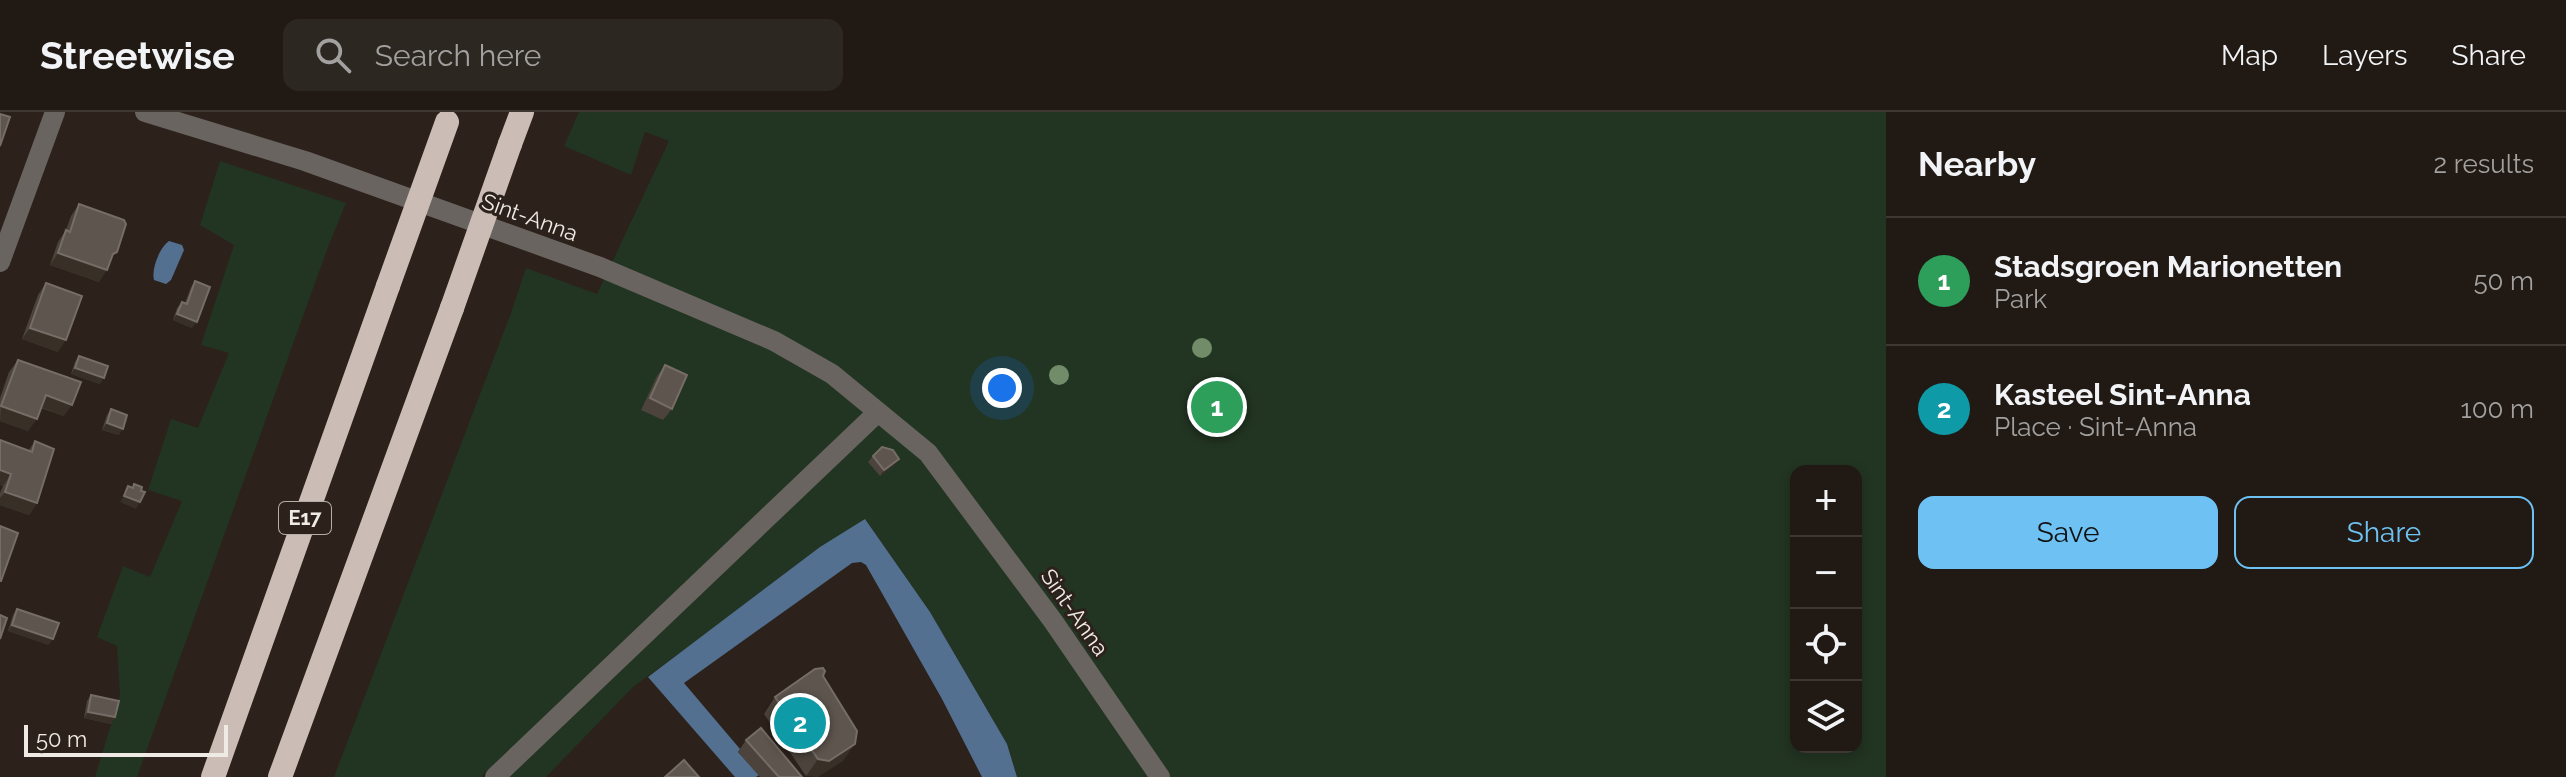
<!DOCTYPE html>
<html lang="en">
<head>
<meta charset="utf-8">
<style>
	body { margin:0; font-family:Raleway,sans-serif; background:#2d2722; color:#f1f3f6 }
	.controls { position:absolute; right:24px; bottom:24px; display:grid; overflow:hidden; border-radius:16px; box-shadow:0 4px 12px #0003 }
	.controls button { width:72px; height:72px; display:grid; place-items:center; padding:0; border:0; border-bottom:2px solid #3e3834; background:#211a14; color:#f1f3f6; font:40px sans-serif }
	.scale { position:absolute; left:24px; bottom:20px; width:204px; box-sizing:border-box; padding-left:8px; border:4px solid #f0eae5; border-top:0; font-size:22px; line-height:28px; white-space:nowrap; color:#f0eae5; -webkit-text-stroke:6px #2c221b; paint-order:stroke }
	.you { position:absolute; left:1002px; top:276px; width:28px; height:28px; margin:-20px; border:6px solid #fff; border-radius:50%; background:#1a73e8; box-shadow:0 0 0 12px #1a73e833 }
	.badge { display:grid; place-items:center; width:52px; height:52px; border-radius:50%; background:#6ec2f3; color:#fff; font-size:26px; font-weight:700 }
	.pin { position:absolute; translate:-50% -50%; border:4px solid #fff; box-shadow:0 2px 8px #0006 }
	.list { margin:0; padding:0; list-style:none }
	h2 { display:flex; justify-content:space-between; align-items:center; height:104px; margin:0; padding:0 32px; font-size:34px }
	h2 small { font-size:26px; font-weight:400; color:#a2a1a0 }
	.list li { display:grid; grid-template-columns:52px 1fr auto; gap:24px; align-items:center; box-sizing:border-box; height:128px; padding:0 32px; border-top:2px solid #3e3834 }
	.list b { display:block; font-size:30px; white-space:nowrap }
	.list p { margin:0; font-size:26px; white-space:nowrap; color:#a2a1a0 }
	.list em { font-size:26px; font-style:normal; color:#a2a1a0 }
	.actions { display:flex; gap:16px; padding:24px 32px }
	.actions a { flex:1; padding:18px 0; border:2px solid #6ec2f3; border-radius:16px; text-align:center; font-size:28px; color:#6ec2f3 }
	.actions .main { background:#6ec2f3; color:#111 }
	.icon { flex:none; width:44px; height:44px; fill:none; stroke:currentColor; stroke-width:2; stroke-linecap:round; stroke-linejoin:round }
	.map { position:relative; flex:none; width:1886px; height:665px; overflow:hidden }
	header { display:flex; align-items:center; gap:48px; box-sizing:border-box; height:112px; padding:0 40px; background:#211a14; border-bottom:2px solid #3e3834 }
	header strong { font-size:38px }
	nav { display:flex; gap:44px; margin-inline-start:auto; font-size:28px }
	.search { width:560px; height:72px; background:#2d2722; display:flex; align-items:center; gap:20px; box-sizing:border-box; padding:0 28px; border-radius:16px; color:#a2a1a0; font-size:30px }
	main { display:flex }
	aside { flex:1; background:#211a14 }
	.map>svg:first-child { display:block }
</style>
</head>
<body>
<header>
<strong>Streetwise</strong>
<div class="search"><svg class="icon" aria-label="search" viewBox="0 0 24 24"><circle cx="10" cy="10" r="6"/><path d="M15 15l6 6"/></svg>Search here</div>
<nav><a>Map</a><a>Layers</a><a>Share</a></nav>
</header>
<main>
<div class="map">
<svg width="1886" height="665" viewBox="0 0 1886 665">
	<rect width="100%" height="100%" fill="#2c221b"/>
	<path fill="#223422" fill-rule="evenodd" d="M579,0H1886V665H1017L1007,632L930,500L865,407L633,575L546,665H492L485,659L482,665H334L511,201L526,156L597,182L669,29L645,20L631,63L564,34ZM1796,359H1856V635H1796Z
		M220,49L346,91L328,135L137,665H95L120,583L117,534L97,525L123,454L150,465L182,389L148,378L171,307L198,316L229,241L201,233L234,133L200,113Z"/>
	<path fill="#537091" d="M169,129L182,133L184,138L171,168L166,172L154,168C151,157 160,135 169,129Z
		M865,407L930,500L1007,632L1017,665H982L942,587L866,453L861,450L852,451L684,571L740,637L738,640L759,663L756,665H735L648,565L820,435Z"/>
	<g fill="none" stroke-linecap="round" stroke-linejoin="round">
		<path stroke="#6a6461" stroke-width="20" d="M145,0L305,49L600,155L774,229L832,262L928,341L1053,509L1160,665
			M0,150L55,0
			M495,665L878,300"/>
		<path stroke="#cbbdb5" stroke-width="24" d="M510,32L522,0
			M213,665L388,174
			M280,665L452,196"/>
		<path stroke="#cbbdb5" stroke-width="24" d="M388,174L447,10
			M452,196L510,32"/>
	</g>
	<g fill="#728c6a">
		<circle cx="1202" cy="236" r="10"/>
		<circle cx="1059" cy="263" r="10"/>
	</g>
	<path fill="#4c443c" d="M79,92L110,150L99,170L50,153L58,130L66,118L71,104Z
		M195,169L192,216L173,208L177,196L182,190L185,191L191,175Z
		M46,171L58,240L22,227L38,183Z
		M79,244L100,272L71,262L75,250Z
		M18,248L64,304L41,296L28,319L0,309V286L9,260Z
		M665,253L672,297L663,308L641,298L657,264Z
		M111,297L119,323L102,318L107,303Z
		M0,328L28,339L35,329L37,391L29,403L0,393V381L3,374L0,373Z
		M873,344L894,353L880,364L868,350Z
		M17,497L49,533L8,519L13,503Z
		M823,564L843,649L806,664L764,602L775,585Z
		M91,583L115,605L111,612L84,606L87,589Z
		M746,628L802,665H760L738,640Z"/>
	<path fill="#382f27" d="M58,141L107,158L99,170L50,153Z
		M177,202L197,210L192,216L173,208Z
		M30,216L66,228L58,240L22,227Z
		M75,256L104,266L100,272L71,262Z
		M46,283L72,293L64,304L38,294Z
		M1,294L37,307L28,319L0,309Z
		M107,311L123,317L119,323L102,318Z
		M899,347L894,353L880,364L884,358Z
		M0,358L11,362L3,374L0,373Z
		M5,380L37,391L29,403L0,393V386Z
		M124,384L140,390L136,397L120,390Z
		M12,513L53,527L49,533L8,519Z
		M88,600L115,605L111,612L84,606Z
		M855,632L843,649L818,665L806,664L818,647Z"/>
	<path fill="#5e554e" stroke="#756d66" stroke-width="2" d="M0,2L10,5L0,34Z
		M79,92L124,108L126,112L117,140L113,142L107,158L58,141L66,118L70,120Z
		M195,169L210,175L197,210L177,202L182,190L187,192Z
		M46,171L82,184L66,228L30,216Z
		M79,244L108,254L104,266L75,256Z
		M18,248L81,270L72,293L46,283L37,307L1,294Z
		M665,253L687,263L672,297L650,286Z
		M111,297L127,303L123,317L107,311Z
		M0,328L32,340L35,329L54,337L37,391L5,380L11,362L0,358Z
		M882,335L893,338L899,347L884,358L873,344Z
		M134,372L142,375L141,379L145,380L140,390L124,384L128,374L133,376Z
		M0,414L18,421L1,469H0Z
		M17,497L59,511L53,527L12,513Z
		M0,503L7,506L0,527Z
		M823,556L825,559L823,564L857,619L855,632L829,649L818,647L775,585L815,557Z
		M91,583L119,589L115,605L88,600Z
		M761,616L802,665H779L746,628Z
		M684,648L699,665H665Z"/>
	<g text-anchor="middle" stroke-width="6" stroke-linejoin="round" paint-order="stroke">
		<rect fill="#2c221b" stroke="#b5aea8" stroke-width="2" x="279" y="390" width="52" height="32" rx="6"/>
		<g font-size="20" font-weight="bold" fill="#f0eae5">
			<text x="305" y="413">E17</text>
		</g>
		<g font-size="22" fill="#f0eae5" stroke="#2c221b">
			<text transform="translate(530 105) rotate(20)" y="8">Sint-Anna</text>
			<text transform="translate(1075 500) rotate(55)" y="8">Sint-Anna</text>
		</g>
	</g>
</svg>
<div class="controls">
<button>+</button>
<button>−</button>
<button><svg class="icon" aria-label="locate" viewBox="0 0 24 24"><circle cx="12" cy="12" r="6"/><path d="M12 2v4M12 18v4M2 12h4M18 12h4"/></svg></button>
<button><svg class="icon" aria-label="layers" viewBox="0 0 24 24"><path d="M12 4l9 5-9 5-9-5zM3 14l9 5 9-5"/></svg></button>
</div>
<div class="scale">50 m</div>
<div class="you"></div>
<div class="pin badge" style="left:1217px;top:295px;background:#2e9e5b">1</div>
<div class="pin badge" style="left:800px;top:611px;background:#0f9aa8">2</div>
</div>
<aside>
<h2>Nearby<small>2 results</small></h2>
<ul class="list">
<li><span class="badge" style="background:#2e9e5b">1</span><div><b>Stadsgroen Marionetten</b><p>Park</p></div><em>50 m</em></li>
<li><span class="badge" style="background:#0f9aa8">2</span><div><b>Kasteel Sint-Anna</b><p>Place · Sint-Anna</p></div><em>100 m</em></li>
</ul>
<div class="actions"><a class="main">Save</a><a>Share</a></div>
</aside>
</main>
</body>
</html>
